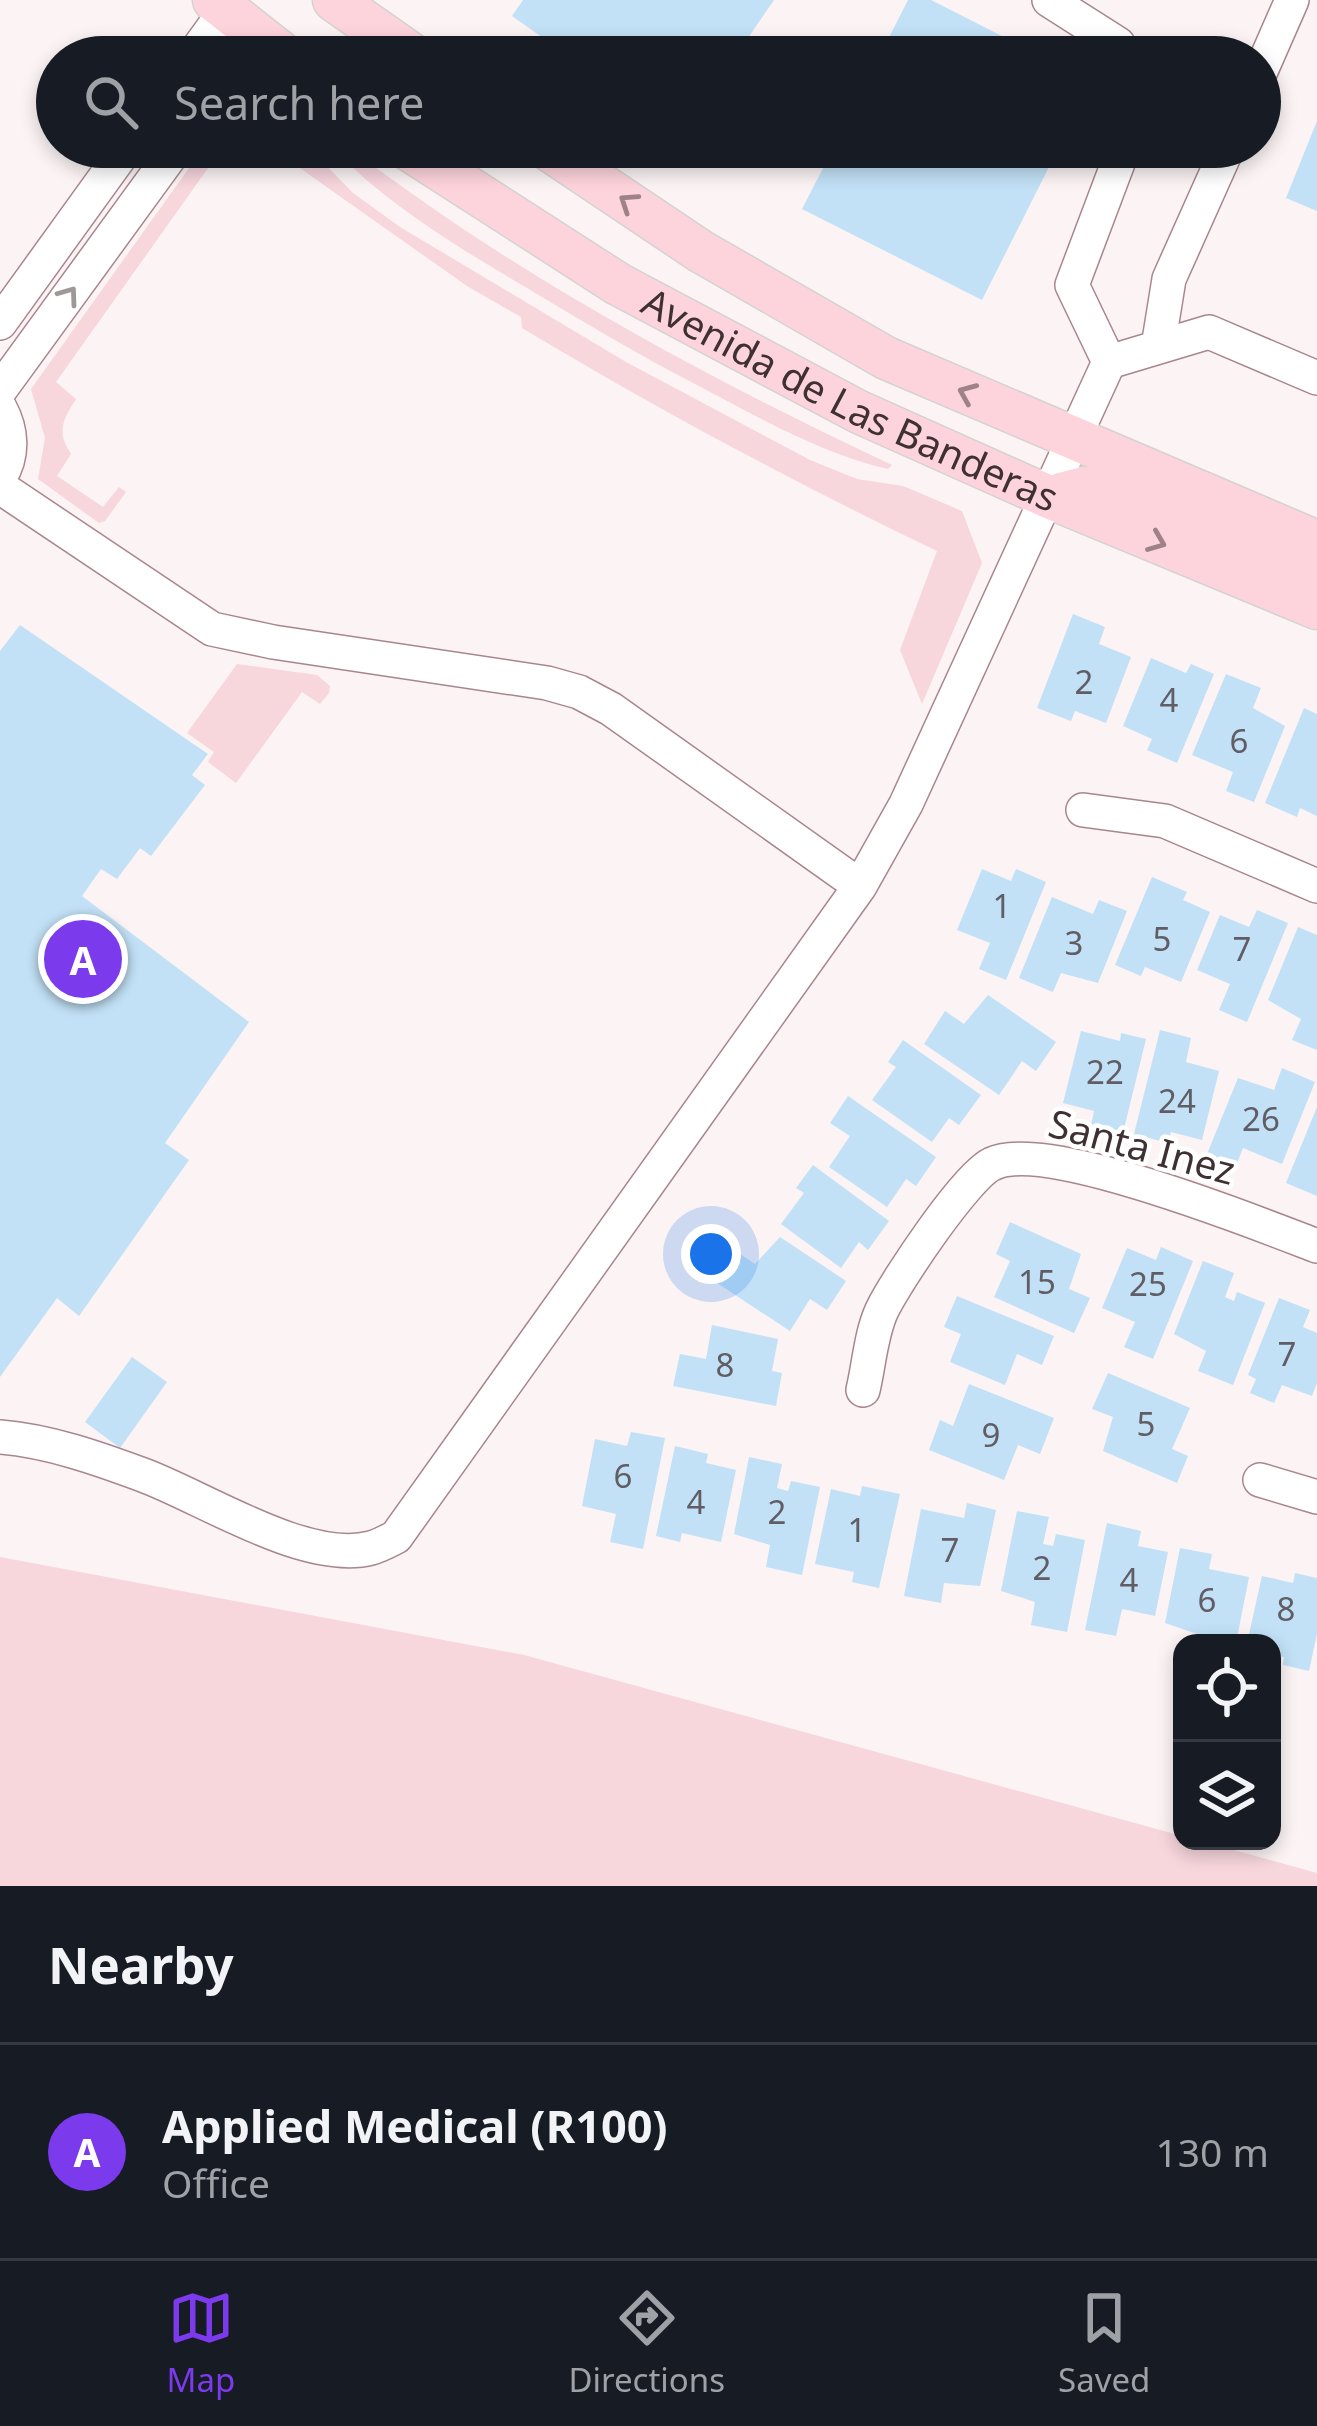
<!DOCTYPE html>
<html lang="en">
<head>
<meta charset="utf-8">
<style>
	body { margin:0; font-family:"Noto Sans",sans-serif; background:#242831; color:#f1f3f6 }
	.controls { position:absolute; right:36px; bottom:36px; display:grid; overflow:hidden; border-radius:24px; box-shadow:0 6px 18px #0003 }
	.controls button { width:108px; height:108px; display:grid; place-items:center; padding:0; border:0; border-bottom:3px solid #363941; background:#171b24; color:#f1f3f6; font:60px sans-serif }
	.you { position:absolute; left:711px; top:1254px; width:42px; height:42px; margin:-30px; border:9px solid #fff; border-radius:50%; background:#1a73e8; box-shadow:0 0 0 18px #1a73e833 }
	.badge { display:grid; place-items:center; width:78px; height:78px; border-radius:50%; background:#7c3aed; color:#fff; font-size:39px; font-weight:700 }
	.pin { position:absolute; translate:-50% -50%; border:6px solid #fff; box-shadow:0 3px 12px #0006 }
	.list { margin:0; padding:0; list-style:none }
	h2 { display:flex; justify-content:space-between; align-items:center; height:156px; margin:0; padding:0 48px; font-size:51px }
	h2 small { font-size:39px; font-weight:400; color:#9ea1a6 }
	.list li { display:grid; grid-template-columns:78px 1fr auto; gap:36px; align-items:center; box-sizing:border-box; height:216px; padding:0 48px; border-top:3px solid #363941 }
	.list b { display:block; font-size:45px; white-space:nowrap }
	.list p { margin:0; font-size:39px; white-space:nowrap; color:#9ea1a6 }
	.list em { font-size:39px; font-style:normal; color:#9ea1a6 }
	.icon { flex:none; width:66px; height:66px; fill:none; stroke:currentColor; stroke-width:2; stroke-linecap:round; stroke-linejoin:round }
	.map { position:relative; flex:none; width:1317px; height:1886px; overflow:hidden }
	.search { position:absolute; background:#171b24; box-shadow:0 6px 18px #0003; left:36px; right:36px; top:36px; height:132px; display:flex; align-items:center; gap:30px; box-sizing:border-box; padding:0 42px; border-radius:66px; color:#9ea1a6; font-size:45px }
	.sheet { height:372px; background:#171b24 }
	nav { display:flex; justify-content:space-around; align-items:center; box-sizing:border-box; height:168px; border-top:3px solid #363941; background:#171b24; font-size:33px; color:#9ea1a6 }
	nav a { display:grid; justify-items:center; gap:6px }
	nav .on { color:#7c3aed }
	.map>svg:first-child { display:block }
</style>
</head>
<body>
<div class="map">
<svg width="1317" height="1886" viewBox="0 0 1317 1886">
	<rect width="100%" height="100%" fill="#fbf3f4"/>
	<path fill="#f7d6dc" d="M204,147H223L56,382L76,399C63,419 56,432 71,454L57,476L103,507L119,487L126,492L105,521L99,523L38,479L45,438L31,389Z
		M270,147H308L353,193L400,227L626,362L810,460L857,479L903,486L962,511L982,563L922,704L900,650L937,551C795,483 657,409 522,328L521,317L467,286Z
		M331,147H349C513,274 705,377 892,465L888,469C819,453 760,418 697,385C637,354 580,320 522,285C454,245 387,204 331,147Z
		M237,664L317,675L330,686L329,693L320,704L302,692L236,783L208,762L214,752L187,733Z
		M0,1557L524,1655L1182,1836V1841H1201L1317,1873V1886H0Z"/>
	<path fill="#c2e1f6" d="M523,0H774L735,57H570L512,16Z
		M908,0H931L1043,57H879Z
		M1317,121V211L1286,198Z
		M834,147H1059L982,300L802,209Z
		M1073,614L1105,627L1099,644L1131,657L1106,723L1075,711L1071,721L1037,708Z
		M20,625L208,754L192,775L205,785L151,856L140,848L117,879L101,869L82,896L249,1022L165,1143L189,1160L79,1316L57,1298L0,1377V651Z
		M1151,658L1186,673L1191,664L1214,674L1177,763L1147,750L1152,739L1123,726Z
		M1226,674L1261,688L1253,708L1285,726L1254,802L1226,791L1233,772L1192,755Z
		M1304,708L1317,714V816L1300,808L1297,817L1265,803Z
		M982,869L1011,881L1016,869L1046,882L1006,980L979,969L990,943L957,930Z
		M1152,877L1187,892L1183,900L1210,912L1181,982L1145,967L1141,976L1115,965Z
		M1052,897L1093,914L1099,900L1127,911L1098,983L1061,973L1053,992L1019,978Z
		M1257,910L1288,923L1247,1022L1219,1010L1230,984L1197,970L1220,915L1249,927Z
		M1298,927L1317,935V1050L1292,1040L1301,1019L1268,1000Z
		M988,995L1056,1042L1036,1071L1022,1061L999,1095L924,1044L945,1011L964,1024Z
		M1160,1030L1191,1038L1186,1062L1219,1071L1202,1140L1171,1132L1168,1143L1134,1134Z
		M1081,1031L1120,1041L1121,1033L1146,1039L1123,1133L1091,1125L1094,1111L1063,1103Z
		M903,1040L981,1095L959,1125L949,1118L932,1142L872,1100L896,1067L888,1062Z
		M1282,1068L1315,1082L1282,1164L1243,1148L1236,1166L1207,1154L1238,1078L1274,1090Z
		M848,1096L936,1157L916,1186L906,1179L887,1207L829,1167L850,1136L830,1123Z
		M1317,1107V1196L1286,1183Z
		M813,1165L889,1221L868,1250L859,1242L841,1268L781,1224L804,1193L796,1188Z
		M1010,1222L1081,1254L1069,1289L1090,1298L1074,1333L994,1297L1010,1261L996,1254Z
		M780,1237L846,1281L827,1310L810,1299L790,1331L717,1283L737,1252L755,1264Z
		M1161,1247L1193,1261L1153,1359L1124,1347L1135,1322L1102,1308L1127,1248L1156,1260Z
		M1203,1261L1234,1273L1225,1297L1234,1301L1237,1292L1265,1303L1233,1385L1198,1371L1206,1351L1174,1334Z
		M957,1296L1054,1336L1042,1365L1017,1354L1005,1385L950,1362L961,1334L944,1327Z
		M1279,1298L1310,1310L1303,1327L1317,1333V1383L1312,1396L1282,1385L1274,1403L1250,1393L1256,1379L1248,1375Z
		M712,1325L778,1339L772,1371L782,1373L776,1406L673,1386L680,1354L706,1359Z
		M132,1357L167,1382L120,1448L85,1422Z
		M1108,1373L1190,1408L1172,1449L1188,1456L1177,1483L1103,1451L1113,1417L1092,1409Z
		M969,1384L1054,1418L1040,1454L1018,1445L1004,1480L929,1450L940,1420L953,1426Z
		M631,1432L665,1438L643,1549L610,1542L616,1514L582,1506L595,1439L627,1446Z
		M675,1446L708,1454L706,1463L736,1470L721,1542L682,1533L680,1542L656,1536Z
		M749,1457L782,1464L777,1488L788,1491L791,1481L820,1487L802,1575L766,1567L770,1545L734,1534Z
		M862,1486L900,1494L879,1588L852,1582L854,1572L815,1564L831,1489L860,1496Z
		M967,1503L996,1510L980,1586L944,1583L941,1603L904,1596L921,1509L964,1518Z
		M1017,1511L1049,1517L1043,1544L1053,1546L1056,1534L1085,1540L1067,1632L1031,1625L1035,1602L1001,1591Z
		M1107,1523L1141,1531L1138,1546L1168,1552L1155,1616L1122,1609L1116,1636L1085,1630Z
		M1180,1548L1212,1554L1209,1569L1249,1577L1236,1643H1199L1200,1635L1165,1623Z
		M1295,1573L1317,1578V1634L1309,1671L1283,1665L1284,1657L1272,1655V1643H1247L1262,1576L1293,1583Z"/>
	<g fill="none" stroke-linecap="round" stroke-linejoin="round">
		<g stroke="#a9868c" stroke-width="36">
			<path id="minor" d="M1049,0L1118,44L1120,57
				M192,57L226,10
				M1260,73L1292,0
				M0,323L127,147
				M1158,347L1169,279L1228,147
				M1109,362L1209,332L1317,378
				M0,390L177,147
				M0,408C12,430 14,455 0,477
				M0,487L212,629L273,642L547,683L579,692L611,709L860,886
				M1083,810L1165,821L1317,886
				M863,1390C869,1365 871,1333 882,1310C896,1281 966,1176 992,1164C1045,1138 1257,1223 1317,1246
				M0,1437C49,1441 97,1458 143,1475C203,1497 306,1565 371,1548C379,1546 388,1541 396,1537L860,886L906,804L1109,362L1072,285L1124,147
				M1260,1480L1317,1497"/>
		</g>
		<g stroke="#d5d2d2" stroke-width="45">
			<g id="major">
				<path d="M214,0L286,57"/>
				<path d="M334,0L415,57"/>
				<path id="s1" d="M405,147L618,284L859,412L1049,497L1317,608"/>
				<path d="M545,147L700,251L886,358L1317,542"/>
				<path d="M1061,494L1084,488L1120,493L1317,573"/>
			</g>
		</g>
		<use href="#minor" stroke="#fff" stroke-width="33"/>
		<use href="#major" stroke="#fed4dc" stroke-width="42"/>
	</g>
	<defs><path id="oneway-chevron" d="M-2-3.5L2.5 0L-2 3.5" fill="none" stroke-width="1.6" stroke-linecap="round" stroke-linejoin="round" transform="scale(3)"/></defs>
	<g stroke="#9e8288">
		<use href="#oneway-chevron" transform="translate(628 202) rotate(-146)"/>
		<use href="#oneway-chevron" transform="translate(967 393) rotate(-157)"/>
		<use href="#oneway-chevron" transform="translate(1157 542) rotate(22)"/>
	</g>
	<use stroke="#9f9899" href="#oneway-chevron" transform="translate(69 295) rotate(-54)"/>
	<g text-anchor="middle" stroke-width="9" stroke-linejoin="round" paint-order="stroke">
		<g font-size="33" fill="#605d64">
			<text x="1084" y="694">2</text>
			<text x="1169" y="712">4</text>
			<text x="1239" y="753">6</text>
			<text x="1002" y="918">1</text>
			<text x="1162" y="951">5</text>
			<text x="1074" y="955">3</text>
			<text x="1242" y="961">7</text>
			<text x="1105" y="1084">22</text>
			<text x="1177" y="1113">24</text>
			<text x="1261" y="1131">26</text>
			<text x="1037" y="1294">15</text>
			<text x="1148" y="1296">25</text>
			<text x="1287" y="1366">7</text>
			<text x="725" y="1377">8</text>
			<text x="1146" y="1436">5</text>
			<text x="991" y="1447">9</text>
			<text x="623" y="1488">6</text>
			<text x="696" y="1514">4</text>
			<text x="777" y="1524">2</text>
			<text x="857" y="1542">1</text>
			<text x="950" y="1562">7</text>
			<text x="1042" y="1580">2</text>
			<text x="1129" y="1592">4</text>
			<text x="1207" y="1612">6</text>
			<text x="1286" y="1621">8</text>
		</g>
		<g font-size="39" fill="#3f3133" stroke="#fff">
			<text dy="14" stroke="none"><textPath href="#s1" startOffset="513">Avenida de Las Banderas</textPath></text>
			<text transform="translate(1142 1147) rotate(15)" y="14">Santa Inez</text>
		</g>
	</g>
</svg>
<div class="controls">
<button><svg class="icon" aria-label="locate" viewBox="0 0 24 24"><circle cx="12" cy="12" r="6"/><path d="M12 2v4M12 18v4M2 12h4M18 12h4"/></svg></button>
<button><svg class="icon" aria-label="layers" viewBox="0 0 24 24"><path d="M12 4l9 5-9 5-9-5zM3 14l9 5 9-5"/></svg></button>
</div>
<div class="you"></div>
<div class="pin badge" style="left:83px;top:959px">A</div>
<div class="search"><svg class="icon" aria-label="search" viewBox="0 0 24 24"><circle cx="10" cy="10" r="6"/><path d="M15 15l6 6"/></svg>Search here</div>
</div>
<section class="sheet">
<h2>Nearby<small></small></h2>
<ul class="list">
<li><span class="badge">A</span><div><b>Applied Medical (R100)</b><p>Office</p></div><em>130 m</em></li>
</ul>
</section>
<nav>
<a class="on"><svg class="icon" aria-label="map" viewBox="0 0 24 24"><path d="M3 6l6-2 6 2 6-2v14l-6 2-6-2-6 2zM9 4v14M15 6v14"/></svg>Map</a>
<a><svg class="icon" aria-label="directions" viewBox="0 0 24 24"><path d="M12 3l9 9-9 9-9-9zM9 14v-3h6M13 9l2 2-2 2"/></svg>Directions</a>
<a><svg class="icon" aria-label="saved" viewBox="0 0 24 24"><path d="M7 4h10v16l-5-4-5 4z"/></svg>Saved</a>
</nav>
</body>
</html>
